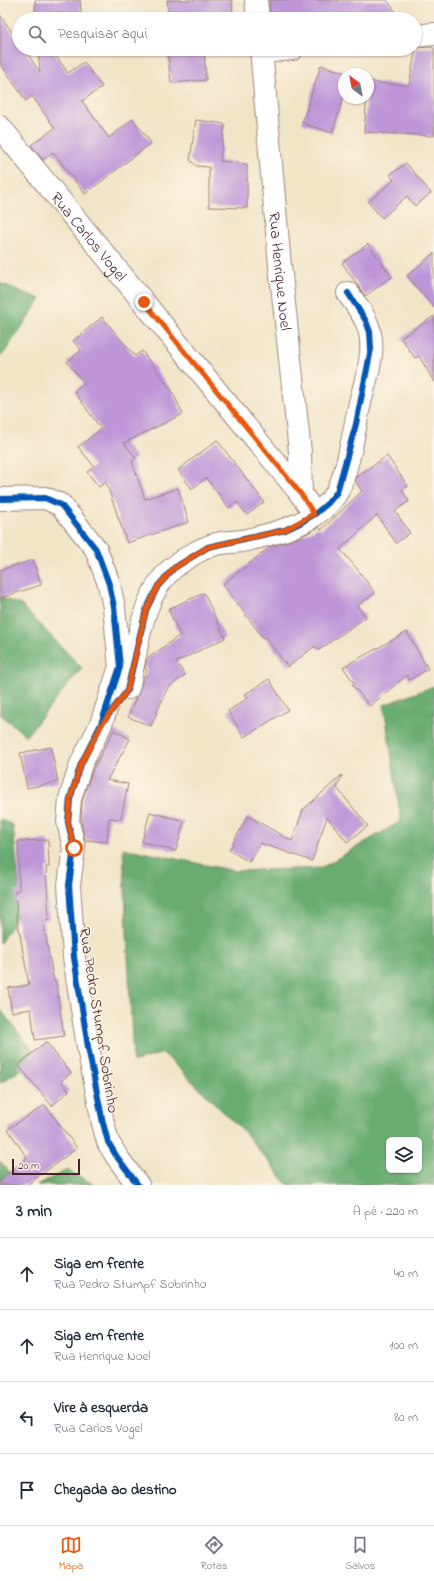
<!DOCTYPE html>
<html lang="pt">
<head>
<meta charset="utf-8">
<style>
	body { margin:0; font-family:"Indie Flower",sans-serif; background:#f6f6f7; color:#1f2937 }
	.controls { position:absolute; right:12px; bottom:12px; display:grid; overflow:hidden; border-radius:6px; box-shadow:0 1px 3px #0004 }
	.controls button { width:36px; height:36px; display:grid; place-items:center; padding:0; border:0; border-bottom:1px solid #e0e1e3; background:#fff; color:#1f2937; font:20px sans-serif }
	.compass { position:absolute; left:338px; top:68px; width:36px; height:36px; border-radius:50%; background:#fff; box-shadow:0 1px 3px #0004; rotate:328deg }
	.scale { position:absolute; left:12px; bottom:10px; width:68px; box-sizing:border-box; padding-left:4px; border:2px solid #4a1f2b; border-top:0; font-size:11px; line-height:14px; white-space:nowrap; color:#4a1f2b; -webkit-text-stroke:3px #fcf5e5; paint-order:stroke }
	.stop { position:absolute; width:12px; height:12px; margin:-9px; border:3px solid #ea580c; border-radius:50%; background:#fff }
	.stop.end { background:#ea580c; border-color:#fff; box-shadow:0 1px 4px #0008 }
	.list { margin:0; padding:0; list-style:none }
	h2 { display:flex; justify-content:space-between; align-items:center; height:52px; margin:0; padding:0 16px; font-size:17px }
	h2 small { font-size:13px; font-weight:400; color:#747a83 }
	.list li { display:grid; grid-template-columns:26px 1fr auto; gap:12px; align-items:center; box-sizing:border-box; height:72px; padding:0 16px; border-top:1px solid #e0e1e3 }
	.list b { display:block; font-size:15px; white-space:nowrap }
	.list p { margin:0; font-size:13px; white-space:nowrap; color:#747a83 }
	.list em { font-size:13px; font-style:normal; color:#747a83 }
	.icon { flex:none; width:22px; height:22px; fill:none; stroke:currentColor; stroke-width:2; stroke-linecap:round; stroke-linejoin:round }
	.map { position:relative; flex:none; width:434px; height:1185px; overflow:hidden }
	.search { position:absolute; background:#fff; box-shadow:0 1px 3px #0004; left:12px; right:12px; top:12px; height:44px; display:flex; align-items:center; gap:10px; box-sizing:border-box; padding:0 14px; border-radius:22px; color:#747a83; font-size:15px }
	.sheet { height:340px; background:#fff }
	nav { display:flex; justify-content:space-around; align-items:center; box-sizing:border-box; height:56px; border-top:1px solid #e0e1e3; background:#fff; font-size:11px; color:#747a83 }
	nav a { display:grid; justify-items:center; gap:2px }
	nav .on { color:#ea580c }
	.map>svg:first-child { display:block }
</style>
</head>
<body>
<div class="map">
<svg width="434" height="1185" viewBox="0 0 434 1185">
	<rect width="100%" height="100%" fill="#fcf5e5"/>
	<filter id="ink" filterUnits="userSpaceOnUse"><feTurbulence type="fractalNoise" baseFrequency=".025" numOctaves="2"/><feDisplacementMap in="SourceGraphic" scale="8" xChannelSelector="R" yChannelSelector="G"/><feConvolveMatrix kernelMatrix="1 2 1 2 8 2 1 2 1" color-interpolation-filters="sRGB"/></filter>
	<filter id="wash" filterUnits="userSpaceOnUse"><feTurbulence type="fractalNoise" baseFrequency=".012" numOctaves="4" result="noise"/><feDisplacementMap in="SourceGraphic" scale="16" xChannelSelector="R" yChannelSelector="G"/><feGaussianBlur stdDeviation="0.9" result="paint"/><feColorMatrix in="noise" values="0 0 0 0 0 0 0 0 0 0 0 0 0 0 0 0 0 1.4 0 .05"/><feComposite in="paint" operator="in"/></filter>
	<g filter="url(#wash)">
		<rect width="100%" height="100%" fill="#f1e5c8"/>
		<path fill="#68ac72" stroke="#59664e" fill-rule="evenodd" d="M0,283L41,299L4,353L0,356Z
			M0,597L21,605L82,668L26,736L0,714Z
			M434,686V1185H288L244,1132L163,1053L133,1062L123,848L235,871L321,868L401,821L384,705ZM389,1140H419V1170H389Z
			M0,819L13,825L21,910L0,943Z
			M0,1009L39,1058L0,1083Z
			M0,1161L20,1185H0Z
			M67,1170L95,1185H37Z"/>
		<g id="blocks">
			<path fill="#bd95d8" d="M35,0H80L82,19H36Z
				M167,0H232L233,19H169Z
				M269,0H387L401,19H271Z
				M0,15L19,42V49H24L40,72L38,49H51L68,73L84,62L102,87L82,101L109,138L133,119L151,143L85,194L53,152L43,160L31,145L55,128L32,96L26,101L0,63Z
				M429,47L434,48V136L364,132L368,80L378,83L409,85L416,48Z
				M167,49H204L206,80L171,83Z
				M321,65L349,74H344V96L332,133L302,123Z
				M196,120L225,124L220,161L247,164V208L209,207V167L197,166L190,160Z
				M406,163L431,193L415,206L407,196L382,218L368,202L394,180L390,175Z
				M368,244L392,277L365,296L342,263Z
				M434,253V308L407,276Z
				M434,316V382L419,356L415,358L401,338Z
				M102,317L135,356L142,351L172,391L183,414L124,443L136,458L132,461L145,499L178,488L189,522L127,543L106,482L99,487L87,472L94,466L78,447L101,429L74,391L84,383L67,362L81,350L73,341Z
				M217,440L264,502L247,515L237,502L229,508L206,478L192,489L178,470Z
				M387,456L408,486L402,490L409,501L395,511L410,533L396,543L377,515L340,549L358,570L375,593L357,606L366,617L319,650L315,646L288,667L265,637L263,638L223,584L270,547L300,537L319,527L321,530L362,491L355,481L356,477Z
				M33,560L41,585L0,598V570Z
				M204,593L225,638L176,662L185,675L167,689L151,726L128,717L147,670L145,668L147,659L180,635L168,609Z
				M407,632L428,669L409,680L407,675L370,706L352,685L354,683L343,667Z
				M269,679L288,710L244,737L228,711L248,698L245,694Z
				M114,730L130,739L107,780L128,784L121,819L109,818L107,842L85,840L81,821L82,801L92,771Z
				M51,747L58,782L27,788L20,753Z
				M342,775L337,788L368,826L347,842L327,817L312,861L260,843L249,862L229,850L248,816L292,841L303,810Z
				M150,812L184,821L176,851L142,842Z
				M48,840L49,867H46L49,920L43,921L54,982L56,981L64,1036L35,1040L31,1009L12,1012L8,988L29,985L17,918L15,891H19L18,841Z
				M46,1042L71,1073L61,1081L69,1091L52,1106L18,1065Z
				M45,1105L77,1148L27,1185H0V1181L27,1158L8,1129Z"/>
		</g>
	</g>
	<g filter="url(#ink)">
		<use href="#blocks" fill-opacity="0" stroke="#9e827a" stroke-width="1"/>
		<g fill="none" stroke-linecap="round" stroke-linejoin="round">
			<g stroke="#9e827a" stroke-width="24">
				<g id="minor">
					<path d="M256,0L258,19"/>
					<path d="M415,36L434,34"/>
					<path id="s1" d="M261,49L280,266L300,452L301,494"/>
					<path d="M261,52L292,49"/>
					<path id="s2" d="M0,127L301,494L315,514"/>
					<path d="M0,499L45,498L61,505L96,549L109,584L114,607L120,667L101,724L81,764L70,799L68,822L74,848L69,885L74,957L88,1047L103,1123L108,1142L117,1157L138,1185"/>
					<path d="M128,688C138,649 140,596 173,568C186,557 205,546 221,543C228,542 235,542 242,541C275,534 319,523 337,492C348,471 354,431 359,407C365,380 379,348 366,321C361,311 354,302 348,293"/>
				</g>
			</g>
			<use href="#minor" stroke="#fff" stroke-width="22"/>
			<g stroke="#fcf5e5" stroke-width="8">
				<path id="cycleway" d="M0,499L45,498L61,505L96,549L109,584L114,607L120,667L101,724L81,764L70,799L68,822L74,848L69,885L74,957L88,1047L103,1123L108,1142L117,1157L138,1185
					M106,718L127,691L146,610L158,586L174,568L208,547L285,530L300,523L315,514L328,503L337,492L356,424L371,349L370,332L366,321L348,293"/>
			</g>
			<use href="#cycleway" stroke="#0057b8" stroke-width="6"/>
		</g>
	</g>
	<g fill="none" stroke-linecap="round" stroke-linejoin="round" filter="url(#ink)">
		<path stroke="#ea580c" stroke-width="5" d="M74,848L68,822L70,799L81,764L102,724L127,691L146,610L158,586L174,568L208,547L285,530L314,514L301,494L144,302"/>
	</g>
	<g text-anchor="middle" stroke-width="3" stroke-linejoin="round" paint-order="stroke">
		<g font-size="16" fill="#4a1f2b" stroke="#fcf5e5">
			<text dy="6" stroke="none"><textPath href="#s2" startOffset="141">Rua Carlos Vogel</textPath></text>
			<text dy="6" stroke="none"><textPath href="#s1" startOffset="223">Rua Henrique Noel</textPath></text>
			<text transform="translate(100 1020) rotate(81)" y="6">Rua Pedro Stumpf Sobrinho</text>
		</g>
	</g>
</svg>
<div class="controls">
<button><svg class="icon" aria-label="layers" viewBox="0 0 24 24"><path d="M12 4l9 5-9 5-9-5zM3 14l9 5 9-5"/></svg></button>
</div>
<svg class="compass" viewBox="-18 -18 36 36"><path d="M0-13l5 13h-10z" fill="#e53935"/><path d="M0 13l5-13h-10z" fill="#747a83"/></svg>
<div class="scale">20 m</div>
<div class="stop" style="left:74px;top:848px"></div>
<div class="stop end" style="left:144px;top:302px"></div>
<div class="search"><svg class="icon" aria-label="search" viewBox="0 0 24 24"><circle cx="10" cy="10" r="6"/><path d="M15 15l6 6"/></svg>Pesquisar aqui</div>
</div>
<section class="sheet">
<h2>3 min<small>A pé · 220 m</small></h2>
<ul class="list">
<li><svg class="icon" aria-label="ahead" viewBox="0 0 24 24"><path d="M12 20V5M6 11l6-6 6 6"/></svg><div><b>Siga em frente</b><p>Rua Pedro Stumpf Sobrinho</p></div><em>40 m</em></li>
<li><svg class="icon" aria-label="ahead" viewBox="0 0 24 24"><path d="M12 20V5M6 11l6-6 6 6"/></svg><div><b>Siga em frente</b><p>Rua Henrique Noel</p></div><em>100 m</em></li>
<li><svg class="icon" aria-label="left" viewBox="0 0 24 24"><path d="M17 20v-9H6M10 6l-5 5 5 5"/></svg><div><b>Vire à esquerda</b><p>Rua Carlos Vogel</p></div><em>80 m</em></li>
<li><svg class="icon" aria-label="arrive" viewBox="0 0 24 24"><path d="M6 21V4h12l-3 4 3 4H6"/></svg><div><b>Chegada ao destino</b></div></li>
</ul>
</section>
<nav>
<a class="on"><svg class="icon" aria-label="map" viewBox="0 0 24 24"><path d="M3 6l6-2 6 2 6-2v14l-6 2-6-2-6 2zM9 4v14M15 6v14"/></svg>Mapa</a>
<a><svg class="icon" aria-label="directions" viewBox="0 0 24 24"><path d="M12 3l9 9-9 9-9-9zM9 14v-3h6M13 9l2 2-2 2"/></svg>Rotas</a>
<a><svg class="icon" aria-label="saved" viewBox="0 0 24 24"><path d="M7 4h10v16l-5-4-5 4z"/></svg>Salvos</a>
</nav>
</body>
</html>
